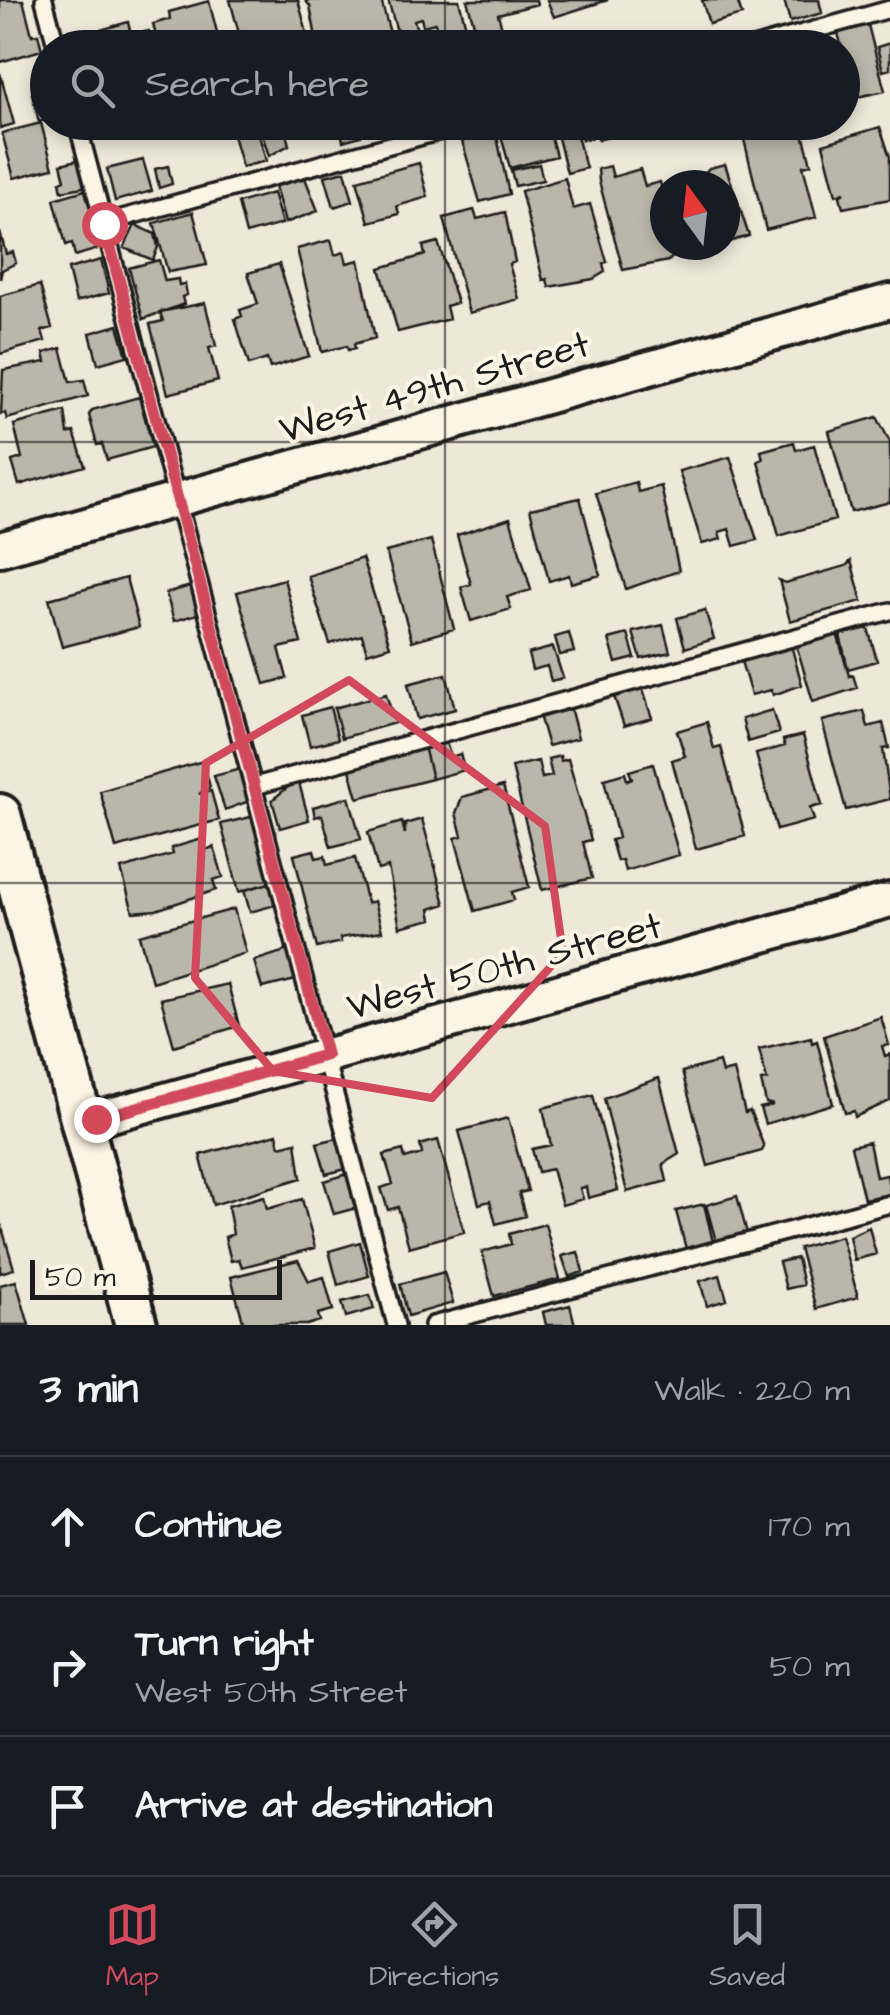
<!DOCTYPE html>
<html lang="en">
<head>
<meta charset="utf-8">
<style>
	body { margin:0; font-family:"Architects Daughter",sans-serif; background:#20242c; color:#f1f3f6 }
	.compass { position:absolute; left:650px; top:170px; width:90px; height:90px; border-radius:50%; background:#171b24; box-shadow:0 5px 15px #0003; rotate:345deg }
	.scale { position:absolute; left:30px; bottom:25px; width:252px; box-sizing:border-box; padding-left:10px; border:5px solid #1c1c1c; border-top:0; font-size:28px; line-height:35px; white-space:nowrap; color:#1c1c1c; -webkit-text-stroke:8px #fcf5e5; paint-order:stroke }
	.stop { position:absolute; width:30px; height:30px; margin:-22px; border:8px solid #d1495b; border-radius:50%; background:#fff }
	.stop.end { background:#d1495b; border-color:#fff; box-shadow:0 2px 10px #0008 }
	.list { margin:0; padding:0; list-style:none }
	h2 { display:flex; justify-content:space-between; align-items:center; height:130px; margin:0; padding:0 40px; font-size:42px }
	h2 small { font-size:32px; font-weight:400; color:#9ea1a6 }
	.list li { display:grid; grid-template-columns:65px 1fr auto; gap:30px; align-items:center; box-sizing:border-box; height:140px; padding:0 40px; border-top:2px solid #363941 }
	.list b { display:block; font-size:38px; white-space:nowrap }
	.list p { margin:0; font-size:32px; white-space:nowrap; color:#9ea1a6 }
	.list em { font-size:32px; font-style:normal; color:#9ea1a6 }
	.icon { flex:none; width:55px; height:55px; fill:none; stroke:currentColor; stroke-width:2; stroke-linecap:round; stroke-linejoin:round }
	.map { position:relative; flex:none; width:890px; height:1325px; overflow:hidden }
	.search { position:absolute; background:#171b24; box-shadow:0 5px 15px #0003; left:30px; right:30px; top:30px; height:110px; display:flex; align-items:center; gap:25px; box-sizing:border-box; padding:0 35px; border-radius:55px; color:#9ea1a6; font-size:38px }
	.sheet { height:550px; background:#171b24 }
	nav { display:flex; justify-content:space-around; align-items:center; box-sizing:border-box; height:140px; border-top:2px solid #363941; background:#171b24; font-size:28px; color:#9ea1a6 }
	nav a { display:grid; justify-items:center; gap:5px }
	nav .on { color:#d1495b }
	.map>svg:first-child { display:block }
</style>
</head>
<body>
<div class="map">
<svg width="890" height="1325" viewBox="0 0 890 1325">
	<rect width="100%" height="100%" fill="#eee8d9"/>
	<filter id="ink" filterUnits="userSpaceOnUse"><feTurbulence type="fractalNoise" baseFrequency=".01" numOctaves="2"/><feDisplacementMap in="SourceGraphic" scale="20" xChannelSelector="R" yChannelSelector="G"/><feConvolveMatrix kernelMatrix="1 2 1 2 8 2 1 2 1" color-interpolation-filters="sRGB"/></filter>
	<g filter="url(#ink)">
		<path fill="#bab6aa" stroke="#1c1c1c" stroke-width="2.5" d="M0,0H23L32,35L38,34L42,50L0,62Z
			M230,0H298L311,48H243Z
			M305,0H381L394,48H365L362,36L318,48L310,6Z
			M388,0H459L467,31L440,39L435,23L423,26L421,18L414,20L417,30L398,35Z
			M467,0H536L537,4L498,14L502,28L477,35Z
			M547,0H608L554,17Z
			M702,0H737L742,15L709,24Z
			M784,0H819L822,13L790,22Z
			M209,1L221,48H159L153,24L170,19L169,12Z
			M128,22L131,35L149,31L155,48H98L93,32Z
			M868,25L885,91L857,97L851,58L845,60L838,33Z
			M890,43V69L883,71L877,47Z
			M0,73L14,124L0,128Z
			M48,90V119L39,122L32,94Z
			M258,122H283L289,145L269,156Z
			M339,122H374L375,125L359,129L361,136L343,141Z
			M554,122H573L586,168L567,173Z
			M589,122H657L658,127L656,124L598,140L597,136L582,140L578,125Z
			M773,122H800L811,164L803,166L816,217L766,230L741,127L756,123L759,131Z
			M41,123L53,168L14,178L2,133Z
			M547,123L556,156L510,168L501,136Z
			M880,127L890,157V199L843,208L840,196L845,192L836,195L823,144Z
			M257,128L266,161L242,167L233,135Z
			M496,132L509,194L480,202L462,141Z
			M82,159L88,186L62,191L60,182L65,180L61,164Z
			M143,160L152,191L115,201L107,169Z
			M419,163L428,197L397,206L399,214L369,222L357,180Z
			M539,164L543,180L515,186L511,170Z
			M725,164L749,236L725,243V185H706L703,175L709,168Z
			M168,166L172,184L159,188L155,169Z
			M610,166L613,177L640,169L645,186L660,182L665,200L660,209L665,245H670L674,256L668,261L623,270L599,181L598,169Z
			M345,171L353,201L334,207L325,176Z
			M305,178L318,211L285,223L275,186Z
			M565,178L573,209L590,204L607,262L603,263L605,272L593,279L549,287L547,279L543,280L521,191Z
			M88,189L105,247L75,256L72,243L66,245L54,199Z
			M273,193L282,224L246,234L238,203Z
			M474,210L477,219L505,212L515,262L509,264L519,299L469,313L444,218Z
			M193,212L207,265L168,272L154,223Z
			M135,225L155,234L158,247L153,260L124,248Z
			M0,232L6,254L13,252L16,263L2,270L0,279Z
			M331,240L335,255L344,252L347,263L359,260L375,338L354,344L355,349L348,350L347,346L322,352L297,249Z
			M438,242L457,303L446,306L449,319L398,332L380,268L425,255L423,246Z
			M101,260L109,293L76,302L68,269Z
			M159,260L165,281L178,279L179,285L185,284L187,295L182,297L184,304L143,319L129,268Z
			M279,264L309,356L270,368L267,359L249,365L235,319L242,316L240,310L258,304L248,273Z
			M40,285L52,328L42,331L45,341L0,354V296Z
			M205,303L216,346L209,348L218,381L168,394L150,324L163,321L160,312Z
			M118,325L127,356L98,364L90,333Z
			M61,348L70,382L84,380L88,396L7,419L5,413L1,414L3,370L46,362L44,353Z
			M139,397L153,447L107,460L102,444L97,445L89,415L92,410Z
			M65,411L68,434L74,432L85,466L19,485L12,461L22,458L14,425Z
			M877,417L890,442V502L851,512L829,431Z
			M794,442L796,450L814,445L835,520L779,536L758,461L763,459L761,451Z
			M730,457L757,540L734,546L729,529L719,532L721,539L702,544L679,471Z
			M636,482L638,492L661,486L679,571L626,589L596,493Z
			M580,498L600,575L571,583L569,575L549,581L530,509Z
			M510,518L531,590L507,597L511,609L471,621L461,587L471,584L457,535Z
			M431,540L454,629L412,641L386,552Z
			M362,558L390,646L367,653L362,635L330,644L308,576Z
			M851,561L862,601L790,621L779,580L785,583L846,566Z
			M126,578L139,627L62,647L49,599Z
			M284,579L301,643L279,648L287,678L265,684L237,592Z
			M194,585L201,613L174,621L166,593Z
			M705,610L714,639L685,648L677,618Z
			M663,625L670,652L641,659L633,632Z
			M868,628L877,661L848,669L840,635Z
			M569,633L574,652L560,655L555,637Z
			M837,633L849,676L853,675L857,688L813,702L796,644Z
			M628,634L635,658L616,663L609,639Z
			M791,645L802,685L773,695L771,690L751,695L741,661Z
			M553,647L563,678L551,681L547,666L532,670L528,654Z
			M446,674L455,709L417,719L408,684Z
			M642,687L652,718L624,726L614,696Z
			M386,694L395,723L342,738L334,708Z
			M330,707L338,739L310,746L302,715Z
			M570,707L578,738L548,746L539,715Z
			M772,710L779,733L748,742L742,719Z
			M864,711L868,727L883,723L889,748L883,749L890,799L846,810L822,721Z
			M707,722L714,749L721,747L745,836L696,849L672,760L685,756L677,731Z
			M803,735L822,805L810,808L814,820L777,830L756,754L785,746L783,740Z
			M445,740L451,757L460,754L465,770L432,779L424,746Z
			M424,746L432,779L358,798L349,766Z
			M560,756L561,761L568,759L591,840L583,842L592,878L542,890L512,767L538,761L542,778L552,776L548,759Z
			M203,761L210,787L199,794L211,791L219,820L116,848L100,791Z
			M653,764L679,855L625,871L622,860L617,861L611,840L618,838L604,779L625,773L627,780L632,778L629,771Z
			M244,768L252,800L225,810L214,776Z
			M298,779L309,820L280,828L272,800Z
			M503,786L529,887L512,892L514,900L475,911L455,838L462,836L456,813L462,797Z
			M349,797L361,839L331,847L322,815L315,817L313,807Z
			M255,816L273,882L239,892L221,824Z
			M422,819L445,904L430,909L432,919L400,927L388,867L378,870L368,832L402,822L405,834V824Z
			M202,839L205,850L214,847L223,877L213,880L216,890L156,910L133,912L121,869L173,854L171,848Z
			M314,850L316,858L325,856L327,865L355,858L367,903L374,901L382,931L340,938L341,942L317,948L294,855Z
			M273,882L279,904L250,912L244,890Z
			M234,909L246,953L152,982L139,935Z
			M291,949L300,979L262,988L254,961Z
			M228,984L239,1026L174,1046L161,999Z
			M881,1017L889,1045L882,1046L885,1056L890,1054V1101L855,1117L854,1111L845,1113L824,1036Z
			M811,1037L812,1043L817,1041L833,1104L765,1124L760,1108L773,1105L766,1103L761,1081L767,1080L759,1049Z
			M719,1062L722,1073L734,1070L745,1113L750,1111L764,1147L762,1151L708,1166L682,1072Z
			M659,1078L679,1154L663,1164L667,1181L627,1192L604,1098Z
			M593,1095L618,1190L588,1198L586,1187L580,1188L583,1199L562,1205L552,1169L538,1172L532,1149L551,1145L543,1108Z
			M508,1118L528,1191L519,1193L525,1216L496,1224L490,1201L479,1204L459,1131Z
			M277,1134L280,1146L296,1142L301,1178L213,1205L200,1155Z
			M342,1137L350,1168L326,1174L317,1143Z
			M438,1140L464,1232L409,1247L398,1207L388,1210L381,1188L393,1184L384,1155L403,1150L405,1159L422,1154L420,1145Z
			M869,1142L876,1177L887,1175L890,1194L864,1199L851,1146Z
			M351,1173L360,1207L334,1214L324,1181Z
			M264,1196L267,1209L302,1199L315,1248L242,1267L239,1259L231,1261L225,1237L233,1234L228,1206Z
			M737,1196L747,1233L716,1241L706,1205Z
			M704,1204L713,1242L686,1249L676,1211Z
			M0,1221L14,1269L0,1273Z
			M545,1224L560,1279L494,1296L482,1252L511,1244L509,1234Z
			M869,1227L876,1254L854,1260L849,1236Z
			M841,1236L858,1297L816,1309L799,1248Z
			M360,1242L369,1276L338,1285L329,1251Z
			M578,1252L583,1272L569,1277L562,1256Z
			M797,1258L803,1285L786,1289L779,1262Z
			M298,1260L309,1281L324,1277L333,1310L318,1314L320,1321L307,1325H244L231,1277Z
			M444,1272L453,1303L408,1316L400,1284Z
			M720,1275L727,1300L707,1306L700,1281Z
			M16,1281L29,1325H0V1285Z
			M370,1295L374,1309L346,1317L342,1302Z
			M570,1305L575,1325H546L543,1312Z"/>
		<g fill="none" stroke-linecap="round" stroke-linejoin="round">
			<g stroke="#1c1c1c" stroke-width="22">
				<path id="service" d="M44,0L57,48
					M749,48L890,9
					M77,122L396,1325
					M104,223L474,122
					M255,786L890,611
					M433,1325L890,1204"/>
			</g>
			<g stroke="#1c1c1c" stroke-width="40">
				<path id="minor" d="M0,549L890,301
					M82,1123L890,900"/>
			</g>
			<g stroke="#1c1c1c" stroke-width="48">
				<path id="tertiary" d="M0,815L136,1325"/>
			</g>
			<use href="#service" stroke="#fcf5e5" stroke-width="15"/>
			<use href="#minor" stroke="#fcf5e5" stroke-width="32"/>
			<use href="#tertiary" stroke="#fcf5e5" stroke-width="40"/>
		</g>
	</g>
	<g fill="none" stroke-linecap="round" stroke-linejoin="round" filter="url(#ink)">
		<path stroke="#d1495b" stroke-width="12" d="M96,1119L326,1055L104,224"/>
	</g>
	<path fill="none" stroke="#d1495b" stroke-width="8" stroke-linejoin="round" d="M349,680L545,826L563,953L432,1098L273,1071L195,978L206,763Z"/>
	<path fill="none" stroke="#1c1c1c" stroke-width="2.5" stroke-opacity="0.55" d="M445,0V48M445,122V1325M0,442H890M0,883H890"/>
	<g text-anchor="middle" stroke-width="8" stroke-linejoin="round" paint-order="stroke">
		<g font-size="38" fill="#1c1c1c" stroke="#fcf5e5">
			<text transform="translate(434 386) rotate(-16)" y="13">West 49th Street</text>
			<text transform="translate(504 965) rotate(-15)" y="13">West 50th Street</text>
		</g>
	</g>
</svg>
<svg class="compass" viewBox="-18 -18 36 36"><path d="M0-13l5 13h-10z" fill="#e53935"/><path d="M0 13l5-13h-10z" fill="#9ea1a6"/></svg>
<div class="scale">50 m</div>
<div class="stop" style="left:104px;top:224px"></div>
<div class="stop end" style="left:96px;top:1119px"></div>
<div class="search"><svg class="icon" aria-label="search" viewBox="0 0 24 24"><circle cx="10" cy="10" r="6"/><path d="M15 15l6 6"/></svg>Search here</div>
</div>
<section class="sheet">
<h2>3 min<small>Walk · 220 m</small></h2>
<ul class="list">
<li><svg class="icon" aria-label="ahead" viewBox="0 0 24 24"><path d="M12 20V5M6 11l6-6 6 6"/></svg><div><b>Continue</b></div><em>170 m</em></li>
<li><svg class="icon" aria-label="right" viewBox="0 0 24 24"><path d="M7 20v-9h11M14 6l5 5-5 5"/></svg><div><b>Turn right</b><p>West 50th Street</p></div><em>50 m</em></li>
<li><svg class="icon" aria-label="arrive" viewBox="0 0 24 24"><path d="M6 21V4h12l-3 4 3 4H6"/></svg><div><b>Arrive at destination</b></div></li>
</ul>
</section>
<nav>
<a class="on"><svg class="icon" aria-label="map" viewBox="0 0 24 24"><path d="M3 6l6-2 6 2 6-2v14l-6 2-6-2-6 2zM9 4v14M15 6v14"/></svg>Map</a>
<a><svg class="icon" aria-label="directions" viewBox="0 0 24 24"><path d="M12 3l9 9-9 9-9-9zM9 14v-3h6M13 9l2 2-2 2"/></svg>Directions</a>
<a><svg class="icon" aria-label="saved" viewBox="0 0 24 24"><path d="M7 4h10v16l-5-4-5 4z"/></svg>Saved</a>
</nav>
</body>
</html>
